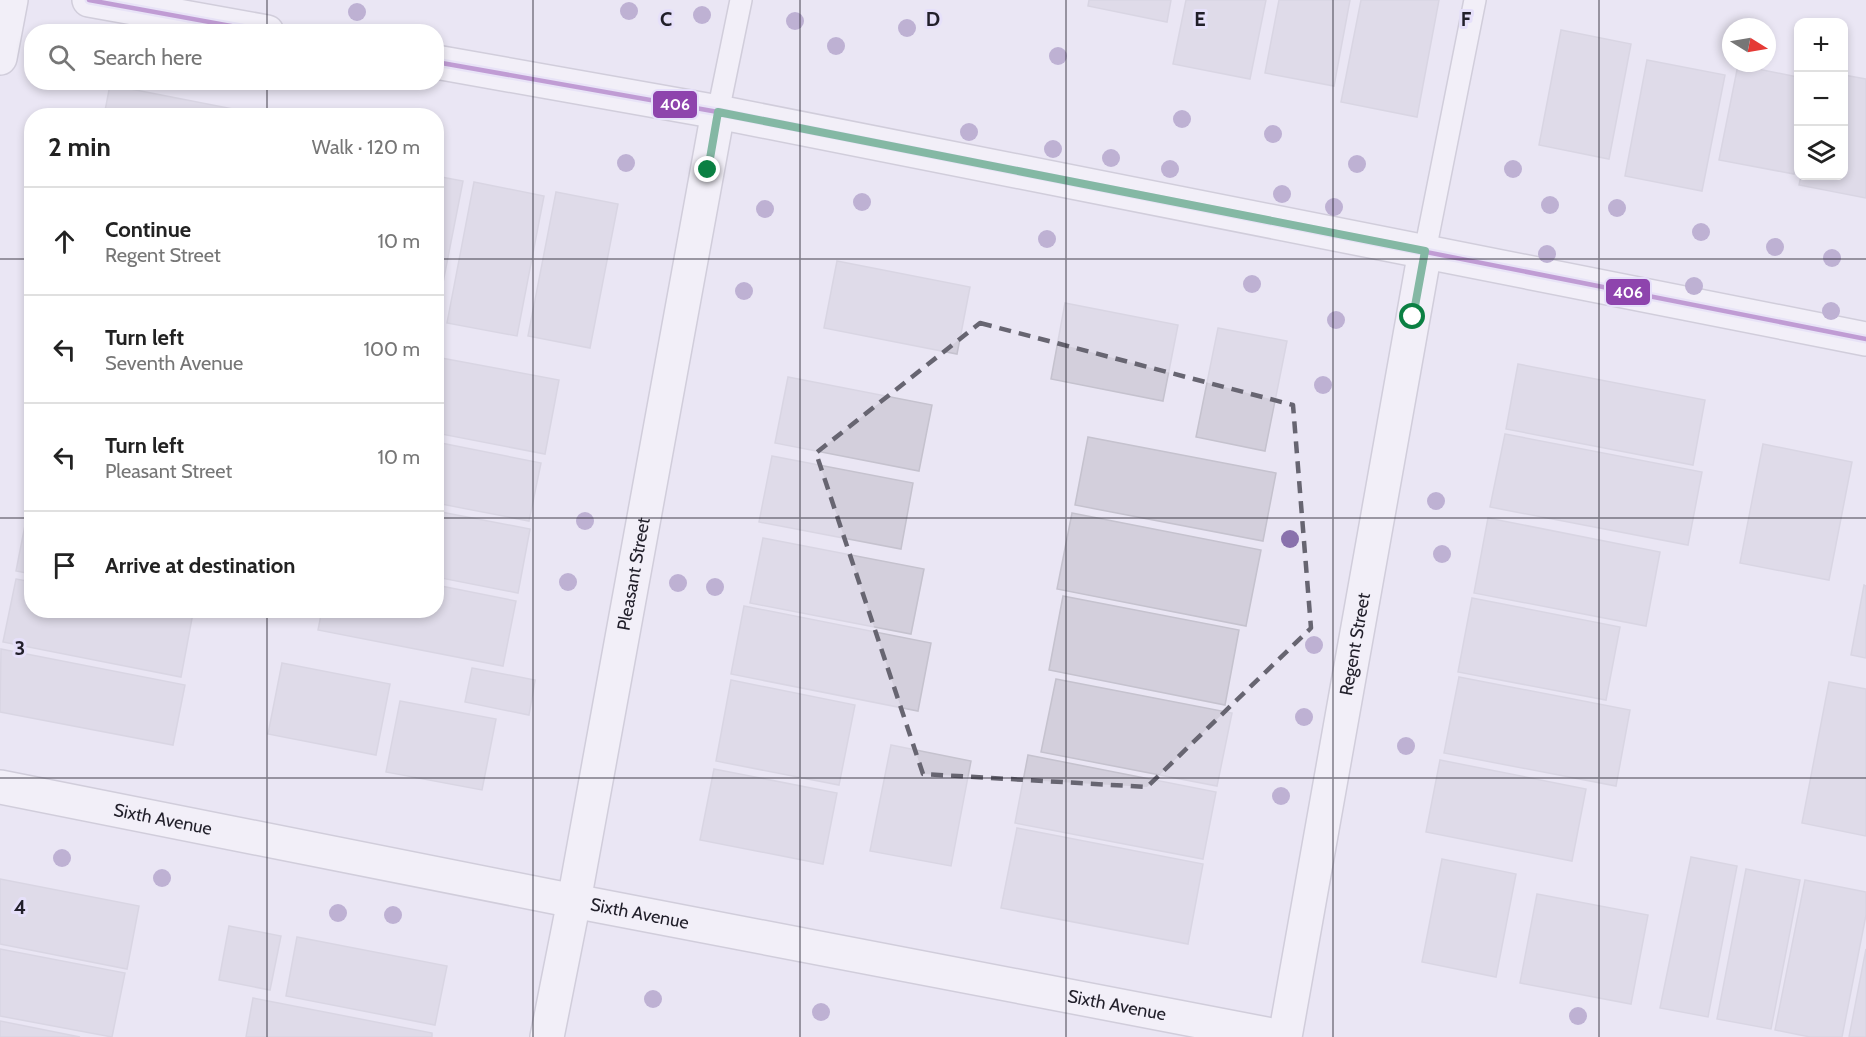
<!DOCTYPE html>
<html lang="en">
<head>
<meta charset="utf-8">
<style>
	body { margin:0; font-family:Cabin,sans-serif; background:#f2f2f2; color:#222 }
	.controls { position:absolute; right:18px; top:18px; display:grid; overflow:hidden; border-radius:12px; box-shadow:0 3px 9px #0003 }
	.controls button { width:54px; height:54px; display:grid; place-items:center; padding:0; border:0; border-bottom:2px solid #e0e0e0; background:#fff; color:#222; font:30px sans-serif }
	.compass { position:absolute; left:1722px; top:18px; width:54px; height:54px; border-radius:50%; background:#fff; box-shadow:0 3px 9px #0003; rotate:101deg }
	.stop { position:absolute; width:18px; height:18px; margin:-14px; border:4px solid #0b8043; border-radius:50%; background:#fff }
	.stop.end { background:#0b8043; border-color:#fff; box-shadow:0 2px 6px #0008 }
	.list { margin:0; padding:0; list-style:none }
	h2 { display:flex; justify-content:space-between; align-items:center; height:78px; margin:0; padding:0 24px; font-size:26px }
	h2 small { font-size:20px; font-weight:400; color:#767676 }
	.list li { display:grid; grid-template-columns:39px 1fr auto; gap:18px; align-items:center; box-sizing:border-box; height:108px; padding:0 24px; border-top:2px solid #e0e0e0 }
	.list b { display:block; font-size:22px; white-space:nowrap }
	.list p { margin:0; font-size:20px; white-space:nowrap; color:#767676 }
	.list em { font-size:20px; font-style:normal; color:#767676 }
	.icon { flex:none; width:33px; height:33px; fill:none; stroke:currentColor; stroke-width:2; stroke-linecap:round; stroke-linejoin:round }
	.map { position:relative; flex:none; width:1866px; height:1037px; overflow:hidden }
	.search { position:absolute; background:#fff; box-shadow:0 3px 9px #0003; left:24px; top:24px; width:420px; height:66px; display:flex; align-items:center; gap:15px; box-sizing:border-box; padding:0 21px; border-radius:24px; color:#767676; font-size:22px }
	.panel { position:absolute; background:#fff; box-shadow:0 3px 9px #0003; left:24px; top:108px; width:420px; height:510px; border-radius:24px }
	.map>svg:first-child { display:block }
</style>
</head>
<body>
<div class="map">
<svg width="1866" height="1037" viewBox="0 0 1866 1037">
	<rect width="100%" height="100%" fill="#eae6f4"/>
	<path fill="#d3cfdc" stroke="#c5c2ce" stroke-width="1.5" d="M1089,0H1171L1167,22L1088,6Z
		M1186,0H1266L1250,79L1173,64Z
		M1279,0H1350L1334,86L1265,73Z
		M1361,0H1439L1417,117L1341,102Z
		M1561,30L1631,44L1609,159L1539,145Z
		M1647,60L1725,75L1702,191L1625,176Z
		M1738,65L1798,77V150L1794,174L1719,160Z
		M1844,75L1866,79V198L1799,185L1801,176H1844Z
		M110,85L269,116H104Z
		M436,176L463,181L439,303H436Z
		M474,182L544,196L517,336L447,323Z
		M556,192L618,204L590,348L528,336Z
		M837,261L970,287L957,354L824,328Z
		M1065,303L1178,325L1163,401L1051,379Z
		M1218,328L1287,341L1265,451L1196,437Z
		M436,357L559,380L545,454L436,433Z
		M1518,364L1705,400L1693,465L1506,429Z
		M788,377L932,405L919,471L775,443Z
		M1505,434L1702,472L1688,545L1490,507Z
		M1088,437L1276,473L1263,541L1075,505Z
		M436,442L541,463L529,521L436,503Z
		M1763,444L1852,462L1829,580L1740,563Z
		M772,456L913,483L901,549L759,522Z
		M29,505H32V574L16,571Z
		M436,511L530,529L518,593L436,577Z
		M1072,513L1261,550L1246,626L1057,589Z
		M1488,518L1660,552L1646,626L1474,593Z
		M763,538L924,569L911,634L750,603Z
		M16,579L32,582V610H180L193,613L181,677L3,642Z
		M436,585L516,601L503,666L318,630L322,610H436Z
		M1864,585L1866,586V658L1851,655Z
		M1063,596L1239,630L1225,705L1049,670Z
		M1472,598L1620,627L1606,700L1458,672Z
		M744,606L931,643L918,711L731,674Z
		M1,649L185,685L173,745L0,712Z
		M282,663L390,684L376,755L268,734Z
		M472,668L535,680L529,715L465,702Z
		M1459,677L1630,710L1616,786L1444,753Z
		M1056,679L1232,713L1217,786L1041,752Z
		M731,680L855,705L839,785L716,761Z
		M1829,682L1866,689V836L1802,823Z
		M400,701L496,719L482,790L386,772Z
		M891,745L971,761L951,866L870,851Z
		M1028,755L1216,792L1203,859L1015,823Z
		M1440,760L1586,789L1572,861L1426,832Z
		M714,769L837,793L823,864L700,840Z
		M1017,828L1203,864L1188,944L1001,908Z
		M1691,857L1737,866L1708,1017L1660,1008Z
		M1442,859L1516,874L1496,977L1422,962Z
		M1746,869L1800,880L1771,1029L1717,1019Z
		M0,879L139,906L127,969L0,944Z
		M1805,880L1866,892V915L1842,1037H1810L1775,1030Z
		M1537,894L1648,915L1631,1004L1520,983Z
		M229,926L281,936L270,990L219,980Z
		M297,937L447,966L435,1025L286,996Z
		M0,949L125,973L112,1037L0,1016Z
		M1866,949V1037H1849Z
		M253,998L432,1033V1037H246Z
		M0,1021L80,1037H0Z"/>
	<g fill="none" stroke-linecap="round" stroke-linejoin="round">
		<g stroke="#b4b0bc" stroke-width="24">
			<path id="service" d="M718,112L741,0
				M1425,251L1475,0"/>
		</g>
		<g stroke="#b4b0bc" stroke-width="36">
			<g id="minor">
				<path d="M0,58L11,0"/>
				<path id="s1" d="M0,787L574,901L1282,1037"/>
				<path id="s2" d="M547,1037L574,901L718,112"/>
				<path id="s3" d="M1285,1037L1425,251"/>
			</g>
		</g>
		<g stroke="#b4b0bc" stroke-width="36">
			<path id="tertiary" d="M89,0L267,32
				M436,62L718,112L1866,339"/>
		</g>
		<use href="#service" stroke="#fcfbfd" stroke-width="21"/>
		<use href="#minor" stroke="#fcfbfd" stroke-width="33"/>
		<use href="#tertiary" stroke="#fcfbfd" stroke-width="33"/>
		<g stroke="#e6e0fa" stroke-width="9">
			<path id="bus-1" d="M89,0L264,32
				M436,62L718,112L1866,339"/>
		</g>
		<use href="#bus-1" stroke="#8e44ad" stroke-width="4.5"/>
	</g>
	<g fill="#8971ac">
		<circle cx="629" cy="11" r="9"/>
		<circle cx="357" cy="12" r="9"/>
		<circle cx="702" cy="15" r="9"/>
		<circle cx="795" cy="21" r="9"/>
		<circle cx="907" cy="28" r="9"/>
		<circle cx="836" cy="46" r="9"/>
		<circle cx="1058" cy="56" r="9"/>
		<circle cx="1182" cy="119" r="9"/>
		<circle cx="969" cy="132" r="9"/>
		<circle cx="1273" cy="134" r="9"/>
		<circle cx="1053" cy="149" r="9"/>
		<circle cx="1111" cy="158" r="9"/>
		<circle cx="626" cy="163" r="9"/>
		<circle cx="1357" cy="164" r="9"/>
		<circle cx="1170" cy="169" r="9"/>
		<circle cx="1513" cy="169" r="9"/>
		<circle cx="1282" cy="194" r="9"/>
		<circle cx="862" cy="202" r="9"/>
		<circle cx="1550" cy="205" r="9"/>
		<circle cx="1334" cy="207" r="9"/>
		<circle cx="1617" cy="208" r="9"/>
		<circle cx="765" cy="209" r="9"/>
		<circle cx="1701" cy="232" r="9"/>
		<circle cx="1047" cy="239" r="9"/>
		<circle cx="1775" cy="247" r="9"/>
		<circle cx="1547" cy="254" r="9"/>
		<circle cx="1832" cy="258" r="9"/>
		<circle cx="1252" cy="284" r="9"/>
		<circle cx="1694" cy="286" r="9"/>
		<circle cx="744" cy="291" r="9"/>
		<circle cx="1831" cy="311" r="9"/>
		<circle cx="1336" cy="320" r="9"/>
		<circle cx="1323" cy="385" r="9"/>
		<circle cx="1436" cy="501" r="9"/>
		<circle cx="585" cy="521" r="9"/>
		<circle cx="1290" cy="539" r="9"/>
		<circle cx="1442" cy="554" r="9"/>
		<circle cx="568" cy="582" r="9"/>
		<circle cx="678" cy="583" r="9"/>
		<circle cx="715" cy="587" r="9"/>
		<circle cx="1314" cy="645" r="9"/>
		<circle cx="1304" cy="717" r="9"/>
		<circle cx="1406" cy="746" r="9"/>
		<circle cx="1281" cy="796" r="9"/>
		<circle cx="62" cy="858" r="9"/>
		<circle cx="162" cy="878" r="9"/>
		<circle cx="338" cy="913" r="9"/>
		<circle cx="393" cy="915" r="9"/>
		<circle cx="653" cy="999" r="9"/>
		<circle cx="821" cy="1012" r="9"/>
		<circle cx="1578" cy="1016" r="9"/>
	</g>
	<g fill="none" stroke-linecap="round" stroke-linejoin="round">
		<path stroke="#0b8043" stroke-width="8" d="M708,170L718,112L1425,251L1413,317"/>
	</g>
	<path d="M0 0H1866V1037H0ZM980,323L1293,405L1311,628L1147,787L923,774L816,453Z" fill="#eae6f4" fill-opacity=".55" fill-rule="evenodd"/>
	<path fill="none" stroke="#676571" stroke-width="4.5" stroke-dasharray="12 8" stroke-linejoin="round" d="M980,323L1293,405L1311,628L1147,787L923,774L816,453Z"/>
	<path fill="none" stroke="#211f2a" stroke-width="1.5" stroke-opacity="0.55" d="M267,0V32M533,0V1037M800,0V1037M1066,0V1037M1333,0V1037M1599,0V1037M267,82V116M0,259H32M436,259H1866M0,518H32M436,518H1866M267,610V1037M0,778H1866"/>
	<g text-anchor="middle" stroke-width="6" stroke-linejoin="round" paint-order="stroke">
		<g font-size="18" fill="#211f2a" stroke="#e6e0fa">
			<text dy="6" stroke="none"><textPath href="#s2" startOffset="471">Pleasant Street</textPath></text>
			<text dy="6" stroke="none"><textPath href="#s3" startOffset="399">Regent Street</textPath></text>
			<text dy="6" stroke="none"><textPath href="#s1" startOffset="166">Sixth Avenue</textPath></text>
			<text dy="6" stroke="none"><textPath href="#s1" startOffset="652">Sixth Avenue</textPath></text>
			<text dy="6" stroke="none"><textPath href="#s1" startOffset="1138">Sixth Avenue</textPath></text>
		</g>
	</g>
	<g font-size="20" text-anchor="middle" font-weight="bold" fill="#211f2a" stroke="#e6e0fa" stroke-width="6" stroke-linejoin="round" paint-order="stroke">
		<text x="666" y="26">C</text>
		<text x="933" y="26">D</text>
		<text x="1200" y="26">E</text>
		<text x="1466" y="26">F</text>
		<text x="20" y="655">3</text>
		<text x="20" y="914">4</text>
	</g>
	<g stroke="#e6e0fa" stroke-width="2">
		<rect x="652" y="90" width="46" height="29" rx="6" fill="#8e44ad"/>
		<rect x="1605" y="278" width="46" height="28" rx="6" fill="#8e44ad"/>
	</g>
	<g font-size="16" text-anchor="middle" font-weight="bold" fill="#fff">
		<text x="675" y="110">406</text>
		<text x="1628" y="298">406</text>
	</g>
</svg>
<div class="controls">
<button>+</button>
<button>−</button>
<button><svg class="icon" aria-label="layers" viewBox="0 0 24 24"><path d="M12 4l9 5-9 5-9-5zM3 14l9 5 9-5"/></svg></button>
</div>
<svg class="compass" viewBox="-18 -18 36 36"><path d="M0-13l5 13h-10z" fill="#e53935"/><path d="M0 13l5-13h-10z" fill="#767676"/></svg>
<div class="stop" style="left:1413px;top:317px"></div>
<div class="stop end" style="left:708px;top:170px"></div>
<div class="search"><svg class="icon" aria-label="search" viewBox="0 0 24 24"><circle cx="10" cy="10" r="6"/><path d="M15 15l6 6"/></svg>Search here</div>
<section class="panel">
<h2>2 min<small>Walk · 120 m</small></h2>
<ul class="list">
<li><svg class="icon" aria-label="ahead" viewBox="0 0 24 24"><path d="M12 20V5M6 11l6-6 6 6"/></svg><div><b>Continue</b><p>Regent Street</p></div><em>10 m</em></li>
<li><svg class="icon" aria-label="left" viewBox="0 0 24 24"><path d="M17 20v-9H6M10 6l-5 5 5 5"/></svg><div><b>Turn left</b><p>Seventh Avenue</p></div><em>100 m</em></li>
<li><svg class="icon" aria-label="left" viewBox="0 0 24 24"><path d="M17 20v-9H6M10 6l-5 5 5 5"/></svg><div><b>Turn left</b><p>Pleasant Street</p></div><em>10 m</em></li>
<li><svg class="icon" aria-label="arrive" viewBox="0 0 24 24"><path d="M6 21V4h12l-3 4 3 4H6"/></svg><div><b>Arrive at destination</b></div></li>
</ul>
</section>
</div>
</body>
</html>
